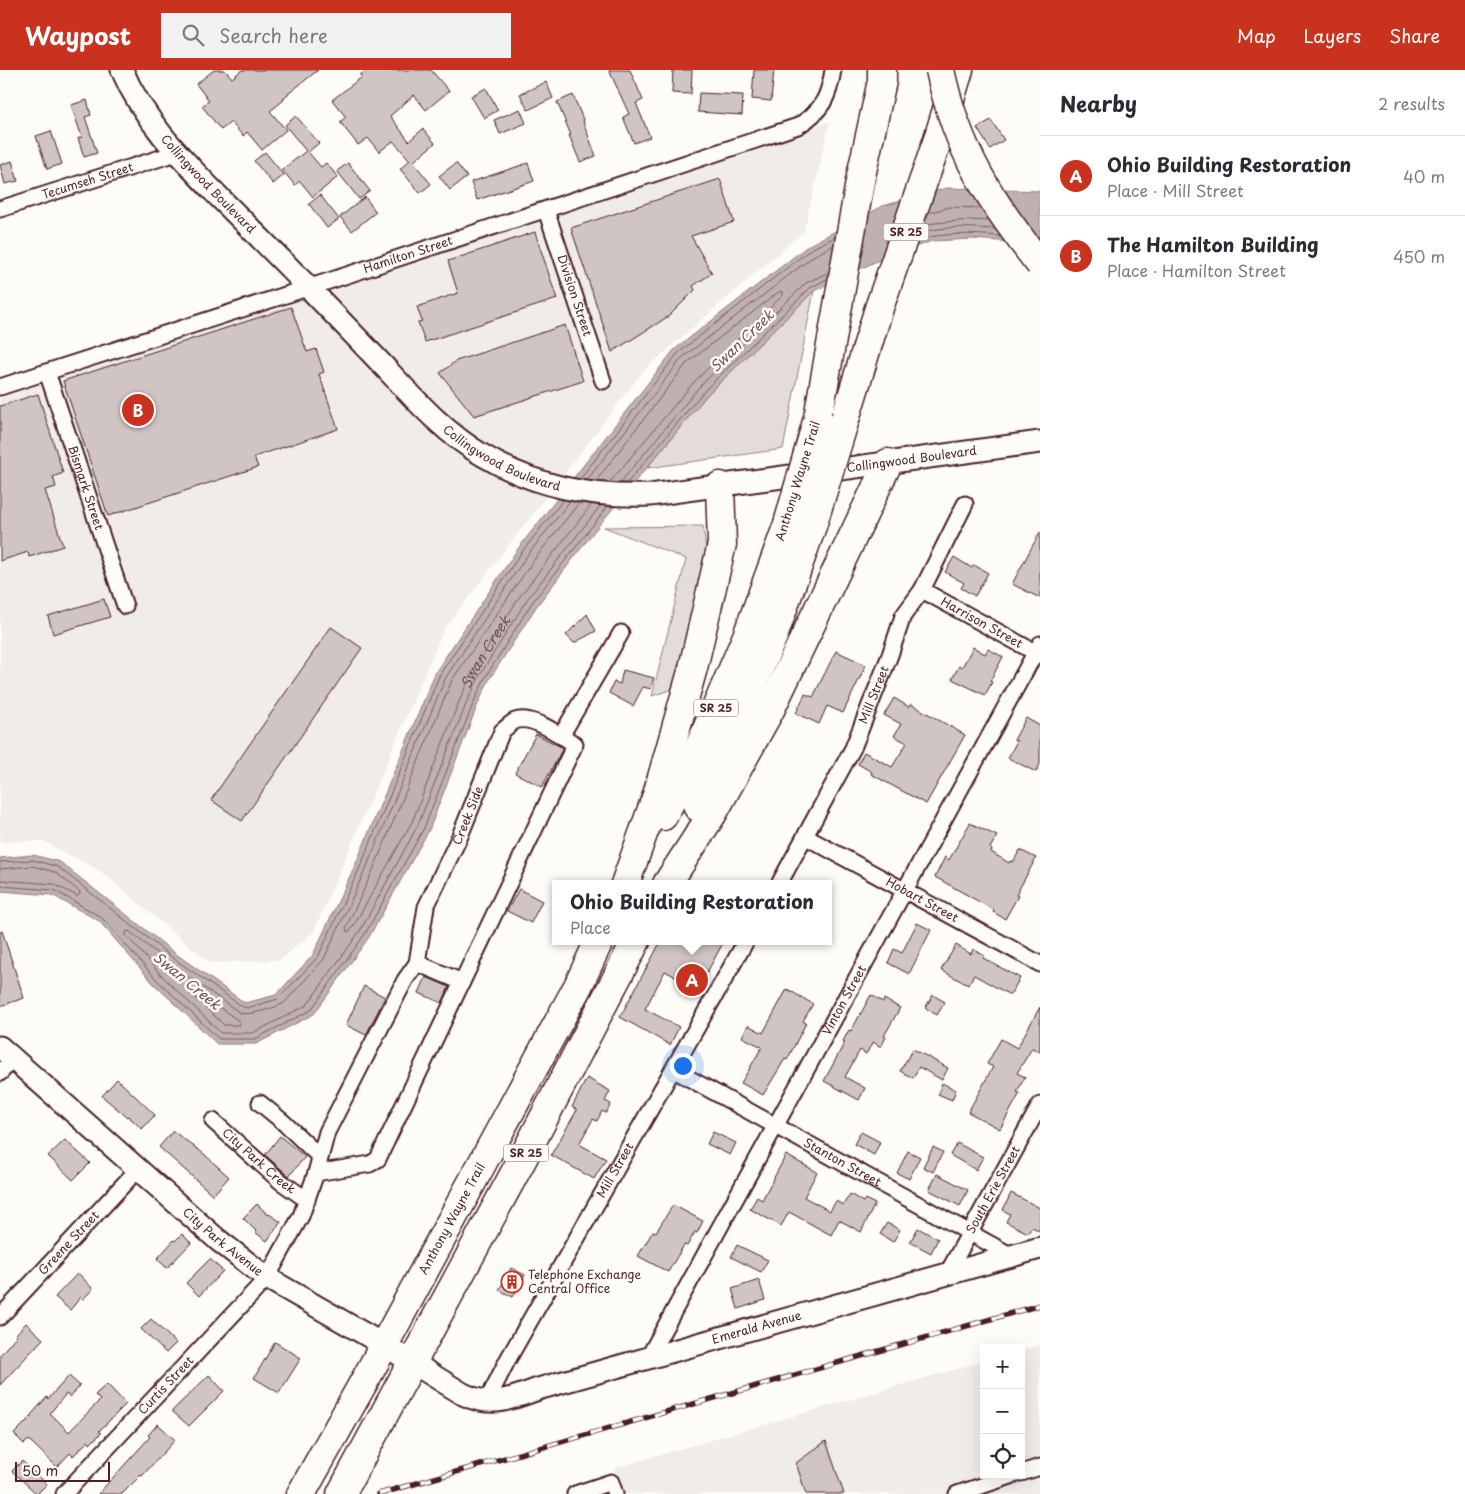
<!DOCTYPE html>
<html lang="en">
<head>
<meta charset="utf-8">
<style>
	body { margin:0; font-family:"Playpen Sans",sans-serif; background:#f2f2f3; color:#2b2b33 }
	.controls { position:absolute; right:15px; bottom:15px; display:grid; overflow:hidden; border-radius:0px; box-shadow:0 5px 20px #0002 }
	.controls button { width:45px; height:45px; display:grid; place-items:center; padding:0; border:0; border-bottom:1px solid #e1e1e2; background:#fff; color:#2b2b33; font:25px sans-serif }
	.scale { position:absolute; left:15px; bottom:12px; width:95px; box-sizing:border-box; padding-left:5px; border:2px solid #4a1f2b; border-top:0; font-size:14px; line-height:18px; white-space:nowrap; color:#4a1f2b; -webkit-text-stroke:4px #fdfcf7; paint-order:stroke }
	.you { position:absolute; left:682px; top:995px; width:18px; height:18px; margin:-12px; border:4px solid #fff; border-radius:50%; background:#1a73e8; box-shadow:0 0 0 8px #1a73e833 }
	.badge { display:grid; place-items:center; width:32px; height:32px; border-radius:50%; background:#c8321e; color:#fff; font-size:16px; font-weight:700 }
	.pin { position:absolute; translate:-50% -50%; border:2px solid #fff; box-shadow:0 1px 5px #0006 }
	.popup { position:absolute; left:552px; top:810px; width:280px; height:65px; box-sizing:border-box; display:grid; place-content:center; border-radius:0px; background:#fff; filter:drop-shadow(0 1px 4px #0005); font-size:16px; white-space:nowrap; color:#7c7c81 }
	.popup b { font-size:19px; color:#2b2b33 }
	.popup::after { content:''; position:absolute; left:50%; top:100%; margin-left:-10px; border:10px solid transparent; border-top-color:#fff }
	.list { margin:0; padding:0; list-style:none }
	h2 { display:flex; justify-content:space-between; align-items:center; height:65px; margin:0; padding:0 20px; font-size:21px }
	h2 small { font-size:16px; font-weight:400; color:#7c7c81 }
	.list li { display:grid; grid-template-columns:32px 1fr auto; gap:15px; align-items:center; box-sizing:border-box; height:80px; padding:0 20px; border-top:1px solid #e1e1e2 }
	.list b { display:block; font-size:19px; white-space:nowrap }
	.list p { margin:0; font-size:16px; white-space:nowrap; color:#7c7c81 }
	.list em { font-size:16px; font-style:normal; color:#7c7c81 }
	.icon { flex:none; width:28px; height:28px; fill:none; stroke:currentColor; stroke-width:2; stroke-linecap:round; stroke-linejoin:round }
	.map { position:relative; flex:none; width:1040px; height:1424px; overflow:hidden }
	header { display:flex; align-items:center; gap:30px; box-sizing:border-box; height:70px; padding:0 25px; background:#c8321e; color:#fff }
	header strong { font-size:24px }
	nav { display:flex; gap:28px; margin-inline-start:auto; font-size:18px }
	.search { width:350px; height:45px; background:#f2f2f3; display:flex; align-items:center; gap:12px; box-sizing:border-box; padding:0 18px; border-radius:0px; color:#7c7c81; font-size:19px }
	main { display:flex }
	aside { flex:1; background:#fff }
	.map>svg:first-child { display:block }
</style>
</head>
<body>
<header>
<strong>Waypost</strong>
<div class="search"><svg class="icon" aria-label="search" viewBox="0 0 24 24"><circle cx="10" cy="10" r="6"/><path d="M15 15l6 6"/></svg>Search here</div>
<nav><a>Map</a><a>Layers</a><a>Share</a></nav>
</header>
<main>
<div class="map">
<svg width="1040" height="1424" viewBox="0 0 1040 1424">
	<rect width="100%" height="100%" fill="#fdfcf7"/>
	<filter id="ink" filterUnits="userSpaceOnUse"><feTurbulence type="fractalNoise" baseFrequency=".02" numOctaves="2"/><feDisplacementMap in="SourceGraphic" scale="10" xChannelSelector="R" yChannelSelector="G"/><feConvolveMatrix kernelMatrix="1 2 1 2 8 2 1 2 1" color-interpolation-filters="sRGB"/></filter>
	<g filter="url(#ink)">
		<path fill="#f0ece8" d="M830,51L804,161L644,300L444,559L314,861L280,890L210,893L100,801L43,771L0,772V328Z
			M1040,1275V1424H623L614,1398L984,1291V1405H1021V1281Z"/>
		<path fill="#e3dcda" stroke="#967e82" d="M814,221L783,379L647,398L707,325Z
			M703,456L706,479L679,617L652,626L686,489L604,457Z"/>
		<path fill="#c0b1b1" stroke="#91777b" d="M947,118L1040,121V174L972,169L932,171L879,190L814,221L707,325L595,460L536,537L489,610L477,636L429,760L369,867L314,944L256,974H217L153,913L99,851L52,825L0,821V788L33,785L60,792L176,884L245,933L276,925L313,885L357,791L436,601L517,480L674,280L809,175L883,136Z"/>
		<g fill="none" stroke-linecap="round" stroke-linejoin="round">
			<g stroke="#795961" stroke-width="1">
				<path d="M928,143L950,137L981,138"/>
				<path d="M924,154L970,150L990,151"/>
				<path d="M921,163C944,155 972,158 995,159"/>
				<path d="M918,170C944,162 973,164 1000,166"/>
				<path d="M580,409L678,283L811,179L835,167"/>
				<path d="M587,410L682,288L815,185L834,175"/>
				<path d="M596,411L687,293L780,221L783,222V225L694,312L610,412"/>
				<path d="M620,413L700,316L806,213L829,202"/>
				<path d="M627,413L704,321L810,218L827,209"/>
				<path d="M570,431L526,487L446,607L367,796L324,889L284,933C276,938 249,946 240,943L169,893L129,861L126,862V865L162,906L221,963H253L307,935L360,861L418,755L467,632L480,605L526,531L601,435"/>
				<path id="s1" d="M579,433L533,491L452,610L374,798L346,858L347,862L350,861L353,857L412,752L460,629L473,601L520,526L592,434"/>
				<path d="M0,792L33,790L58,797L173,888L243,937L247,938L278,929L318,887L362,793L440,604L521,483L563,430"/>
				<path d="M0,799L32,796L55,802L80,822V824L77,826L54,814L0,810"/>
				<path d="M0,816L54,820L101,847L157,910L219,969H255L311,940L365,864L424,758L473,634L485,608L531,534L608,436"/>
				<path d="M196,921L239,951L240,955H224L193,925V922Z"/>
			</g>
		</g>
		<path fill="#d0c5c4" stroke="#4a1f2b" d="M214,0H225L232,8L242,0H318L283,28L284,30L270,41L286,60L262,80L247,62L243,66L231,52L221,60L202,36L209,31L196,14Z
			M367,0H431L449,21L426,40L414,25L390,46L409,71L423,59L435,73L413,92L431,114L420,123L400,99L410,90L393,71L379,82L368,68L358,75L340,52L346,47L332,30L362,7L360,5Z
			M609,0H630L643,30L636,33L650,67L634,73L623,47L629,44Z
			M673,0H692L691,24L672,23Z
			M754,0H774L771,31L752,29Z
			M546,12L553,28L528,40L520,24Z
			M486,18L498,40L484,48L471,26Z
			M699,23L743,25L742,45L698,42Z
			M573,25L584,52H583L596,86L580,92L569,65H571L557,32Z
			M87,30L91,45L85,47L97,83L84,87L78,68L82,67L71,35Z
			M520,39L526,53L500,64L494,50Z
			M296,46L319,73L308,82L321,97L326,93L338,107L313,127L300,111L295,115L282,100L306,81L285,55Z
			M991,50L1004,70L990,79L977,58Z
			M51,61L62,94L47,99L36,66Z
			M265,82L284,105L273,114L254,91Z
			M12,91L18,111L5,114L0,95Z
			M348,93L370,121L359,129L337,101Z
			M456,93L467,107L450,120L439,106Z
			M528,93L534,111L477,130L471,112Z
			M720,109L734,152L691,166L712,203L693,216L695,220L669,246L612,282L571,158Z
			M320,125L339,149L327,158L309,134Z
			M365,127L376,142L352,161L340,147Z
			M535,162L557,229L425,272L418,252L422,251L417,237L458,223L448,191Z
			M291,237L307,282L316,279L324,302L319,304L338,359L254,387L258,397L108,446L63,311Z
			M565,255L583,311L474,346L440,303L456,291Z
			M38,324L63,403L53,407L56,417L45,420L63,476L29,487L28,482L0,491V336Z
			M1040,462V528L1012,514Z
			M954,487L972,498L974,495L988,503L975,526L961,518L964,513L945,502Z
			M104,529L110,547L53,564L48,546Z
			M587,544L596,561L574,573L566,565Z
			M331,557L362,578L242,751L211,730Z
			M973,577L985,584L988,579L1003,587L990,611L992,612L985,625L952,609L959,596L962,597Z
			M836,581L866,595L843,643L827,636L819,654L796,643L805,624L813,627Z
			M623,600L654,608L651,619L643,617L633,636L609,623L614,612L620,614Z
			M894,628L909,637L911,634L965,665L926,734L871,704L872,702L858,694L864,682L892,697L907,673L894,666L901,654L884,645Z
			M1026,648L1040,656V694L1036,702L1008,688L1017,671L1014,670Z
			M536,664L563,678L542,717L515,703Z
			M970,753L997,766L990,778L992,780L991,782L1009,793L1010,791L1013,792L1020,780L1036,788L1016,825L1018,826L1005,849L993,842L994,840L935,807L945,787L949,790Z
			M519,819L542,831L531,853L507,841Z
			M917,853L931,860L909,904L888,893L894,879L902,883Z
			M2,861L24,928L0,936V862Z
			M661,871H724L698,919L665,901L645,939L679,957L670,975L620,947Z
			M956,875L971,884L973,879L985,886L983,888L1020,908L1010,925L974,905L968,915L941,900Z
			M426,907L449,917L442,933L419,923Z
			M364,916L385,927L366,965L346,955Z
			M787,919L813,934L803,951L806,953L787,990L785,989L763,1025L741,1013L762,977L742,967L748,955L763,963Z
			M871,925L883,932L884,929L900,938L884,966L886,967L881,977L873,972L866,984L860,980L845,1007L865,1018L859,1030L824,1011L845,972L843,971L849,960L851,961Z
			M933,925L945,932L937,945L925,938Z
			M1040,937V982L1032,978L1017,1003L1025,1007L1017,1022L1020,1023L1000,1059L968,1042L993,997L987,994L1001,969L1017,978Z
			M913,979L948,998L942,1010L919,997L913,1008L900,1001Z
			M587,1008L610,1021L605,1031L611,1034L606,1043L602,1041L597,1051L593,1049L579,1074L606,1089L594,1109L551,1085L577,1040L572,1037Z
			M117,1009L155,1045L142,1059L128,1046L127,1047L102,1026Z
			M942,1013L956,1020L952,1030L938,1024Z
			M173,1061L204,1084L229,1107L213,1125L159,1077Z
			M713,1062L736,1073L730,1085L707,1074Z
			M861,1062L880,1072L874,1085L854,1074Z
			M280,1066L305,1087L289,1106L265,1085Z
			M65,1070L90,1093L73,1110L48,1086Z
			M957,1073L983,1087L976,1100L950,1085Z
			M933,1077L943,1082L933,1102L923,1097Z
			M908,1081L920,1087L909,1109L897,1103Z
			M786,1085L817,1102L804,1127L830,1141L836,1131L843,1135L850,1124L863,1132L865,1129L875,1134L861,1162L839,1150L831,1165L789,1142L781,1156L750,1139L757,1127L762,1130Z
			M937,1104L968,1120L960,1136L929,1120Z
			M1011,1123L1040,1138V1161L1032,1157L1028,1163L1006,1152L1010,1144L1003,1140Z
			M257,1134L268,1145L269,1144L281,1152L267,1171L255,1162L256,1161L243,1148Z
			M673,1135L703,1151L697,1163L695,1162L687,1176L684,1175L668,1202L638,1186L653,1161L656,1162Z
			M887,1153L900,1160L893,1172L880,1164Z
			M918,1158L938,1169L931,1183L910,1172Z
			M182,1164L191,1173L167,1198L157,1189L174,1170L175,1171Z
			M737,1175L768,1190L761,1202L731,1187Z
			M210,1189L223,1201L199,1226L186,1213Z
			M511,1198L525,1205L513,1227L499,1220Z
			M78,1203L93,1219L83,1229L81,1227L70,1240L55,1227Z
			M759,1210L765,1230L738,1239L732,1219Z
			M151,1249L176,1273L166,1283L141,1259Z
			M26,1253L43,1269L0,1315V1285L17,1265L16,1264Z
			M275,1272L301,1288L279,1323L254,1308Z
			M209,1305L224,1321L189,1356L172,1341Z
			M69,1306L80,1316L70,1327L66,1324L50,1343L69,1362L100,1330L95,1325L107,1314L126,1334L99,1361L101,1363L90,1374L88,1371L73,1386L70,1383L57,1397L29,1370L24,1374L14,1364L32,1346L31,1345L47,1327L48,1329Z
			M158,1354L175,1370L142,1406L141,1405L122,1424H98L150,1367L148,1365Z
			M826,1371L844,1424H806L796,1393Z
			M22,1391L47,1414L37,1424L12,1401Z"/>
		<g fill="none" stroke-linecap="round" stroke-linejoin="round">
			<g stroke="#4a1f2b" stroke-width="19">
				<g id="street">
					<path id="s2" d="M0,139L176,83"/>
					<path id="s3" d="M546,140L603,311"/>
					<path id="s4" d="M47,302L125,536"/>
					<path id="s5" d="M0,317L332,210L798,56C822,41 829,27 833,0"/>
					<path id="s6" d="M922,520L1040,585"/>
					<path d="M561,666L621,563"/>
					<path id="s7" d="M806,767L1040,894"/>
					<path id="s8" d="M779,814L853,678L890,585L903,546L922,520L965,434"/>
					<path d="M417,893L462,912"/>
					<path id="s9" d="M674,1000L1012,1186"/>
					<path d="M0,1003L13,989"/>
					<path d="M260,1033L282,1051L320,1087"/>
					<path id="s10" d="M213,1051L280,1111L307,1130"/>
					<path id="s11" d="M947,1204L1040,1035"/>
					<path id="s12" d="M0,1247L138,1099"/>
					<path id="s13" d="M648,1288L1040,574"/>
					<path id="s14" d="M487,1331L507,1291L746,871"/>
					<path d="M1021,1403L1040,1397"/>
					<path id="s15" d="M64,1424L267,1208L301,1146L316,1103L327,1062L405,910L417,893L426,837L460,766L502,661C506,658 511,653 515,651C532,644 560,666 575,674L378,1089L370,1094L316,1103"/>
					<path d="M575,1424L611,1412L615,1424"/>
					<path d="M957,1424L1014,1405"/>
				</g>
			</g>
			<g stroke="#4a1f2b" stroke-width="25">
				<g id="secondary">
					<path id="s16" d="M122,0C143,50 182,89 220,128C250,158 280,188 310,219C338,248 366,277 393,306C421,336 449,366 484,386C536,417 590,427 650,425L1040,372"/>
					<path id="s17" d="M0,977L218,1170L267,1208L384,1275L463,1324C491,1338 511,1329 538,1319L1040,1178"/>
				</g>
			</g>
			<g stroke="#4a1f2b" stroke-width="31">
				<g id="highway">
					<path d="M846,346L879,238L937,72L959,0"/>
					<path d="M818,348L861,106L882,11V0"/>
					<path d="M698,737L774,564L813,453"/>
					<path d="M663,746L698,680L747,566L788,454"/>
					<path d="M625,814L657,725L693,598L722,474L720,416"/>
					<path d="M667,814L713,743L771,638L888,393"/>
					<path id="s18" d="M301,1424L370,1301L578,916L599,871"/>
					<path d="M341,1424L524,1086L636,871"/>
				</g>
			</g>
			<use href="#street" stroke="#fdfcf7" stroke-width="15"/>
			<use href="#secondary" stroke="#fdfcf7" stroke-width="21"/>
			<use href="#highway" stroke="#fdfcf7" stroke-width="28"/>
			<g stroke="#4a1f2b" stroke-width="5.5">
				<path id="rail" d="M379,1424L1040,1235"/>
			</g>
			<use href="#rail" stroke="#fdfcf7" stroke-width="4" stroke-dasharray="11" stroke-linecap="butt"/>
			<g stroke="#4a1f2b" stroke-width="31" stroke-linecap="butt">
				<path id="highway-bridge" d="M940,0C957,80 990,131 1040,194
					M813,453L846,346
					M788,454L818,348"/>
			</g>
			<use href="#highway-bridge" stroke="#fdfcf7" stroke-width="28"/>
		</g>
	</g>
	<defs>
		<g id="building-ring" transform="scale(1.125)"><circle r="9.5" fill="#fdfcf7" stroke="#c8321e" stroke-width="1.5"/><path d="M-4-6H4V6H1V3H-1V6H-4ZM-2.5-4.3h1.7v1.8h-1.7ZM.8-4.3h1.7v1.8H.8ZM-2.5-1h1.7V.8h-1.7ZM.8-1h1.7V.8H.8Z" fill="#c8321e"/></g>
	</defs>
	<g fill-rule="evenodd">
		<use href="#building-ring" x="512" y="1212"/>
	</g>
	<g text-anchor="middle" stroke-width="5" stroke-linejoin="round" paint-order="stroke">
		<g fill="#fdfcf7" stroke="#806168" stroke-width="1">
			<rect x="883.5" y="153.5" width="45" height="17" rx="4"/>
			<rect x="693.5" y="629.5" width="45" height="17" rx="4"/>
			<rect x="503.5" y="1074.5" width="45" height="17" rx="4"/>
		</g>
		<g font-size="11" font-weight="bold" fill="#4a1f2b">
			<text x="906" y="166">SR 25</text>
			<text x="716" y="642">SR 25</text>
			<text x="526" y="1087">SR 25</text>
		</g>
		<g font-size="12" fill="#4a1f2b" stroke="#fdfcf7">
			<text dy="4" stroke="none"><textPath href="#s2" startOffset="92">Tecumseh Street</textPath></text>
			<text dy="4" stroke="none"><textPath href="#s16" startOffset="144">Collingwood Boulevard</textPath></text>
			<text dy="4" stroke="none"><textPath href="#s5" startOffset="429">Hamilton Street</textPath></text>
			<text dy="4" stroke="none"><textPath href="#s3" startOffset="90">Division Street</textPath></text>
			<text dy="4" stroke="none"><textPath href="#s16" startOffset="549">Collingwood Boulevard</textPath></text>
			<text dy="4" stroke="none"><textPath href="#s16" startOffset="969">Collingwood Boulevard</textPath></text>
			<text transform="translate(798 411) rotate(-73)" y="4">Anthony Wayne Trail</text>
			<text dy="4" stroke="none"><textPath href="#s4" startOffset="122">Bismark Street</textPath></text>
			<text dy="4" stroke="none"><textPath href="#s6" startOffset="68">Harrison Street</textPath></text>
			<text dy="4" stroke="none"><textPath href="#s8" startOffset="212">Mill Street</textPath></text>
			<text dy="4" stroke="none"><textPath href="#s15" startOffset="804">Creek Side</textPath></text>
			<text dy="4" stroke="none"><textPath href="#s7" startOffset="132">Hobart Street</textPath></text>
			<text dy="4" stroke="none"><textPath href="#s13" startOffset="408">Vinton Street</textPath></text>
			<text dy="4" stroke="none"><textPath href="#s10" startOffset="61">City Park Creek</textPath></text>
			<text dy="4" stroke="none"><textPath href="#s9" startOffset="192">Stanton Street</textPath></text>
			<text dy="4" stroke="none"><textPath href="#s14" startOffset="264">Mill Street</textPath></text>
			<text dy="4" stroke="none"><textPath href="#s11" startOffset="96">South Erie Street</textPath></text>
			<text dy="4" stroke="none"><textPath href="#s18" startOffset="314">Anthony Wayne Trail</textPath></text>
			<text dy="4" stroke="none"><textPath href="#s17" startOffset="296">City Park Avenue</textPath></text>
			<text dy="4" stroke="none"><textPath href="#s12" startOffset="101">Greene Street</textPath></text>
			<text dy="4" stroke="none"><textPath href="#s17" startOffset="886">Emerald Avenue</textPath></text>
			<text dy="4" stroke="none"><textPath href="#s15" startOffset="149">Curtis Street</textPath></text>
		</g>
		<g font-size="12" fill="#4a1f2b" stroke="#fdfcf7" text-anchor="start">
			<text x="528" y="1209">Telephone Exchange<tspan x="528" dy="14">Central Office</tspan></text>
		</g>
		<g font-size="14" font-style="italic" fill="#73525a" stroke="#fdfcf7">
			<text transform="translate(742 271) rotate(-44)" y="5">Swan Creek</text>
			<text dy="5" stroke="none"><textPath href="#s1" startOffset="806">Swan Creek</textPath></text>
			<text transform="translate(187 911) rotate(39)" y="5">Swan Creek</text>
		</g>
	</g>
</svg>
<div class="controls">
<button>+</button>
<button>−</button>
<button><svg class="icon" aria-label="locate" viewBox="0 0 24 24"><circle cx="12" cy="12" r="6"/><path d="M12 2v4M12 18v4M2 12h4M18 12h4"/></svg></button>
</div>
<div class="scale">50 m</div>
<div class="you"></div>
<div class="pin badge" style="left:692px;top:910px">A</div>
<div class="popup"><b>Ohio Building Restoration</b>Place</div>
<div class="pin badge" style="left:138px;top:340px">B</div>
</div>
<aside>
<h2>Nearby<small>2 results</small></h2>
<ul class="list">
<li><span class="badge">A</span><div><b>Ohio Building Restoration</b><p>Place · Mill Street</p></div><em>40 m</em></li>
<li><span class="badge">B</span><div><b>The Hamilton Building</b><p>Place · Hamilton Street</p></div><em>450 m</em></li>
</ul>
</aside>
</main>
</body>
</html>
